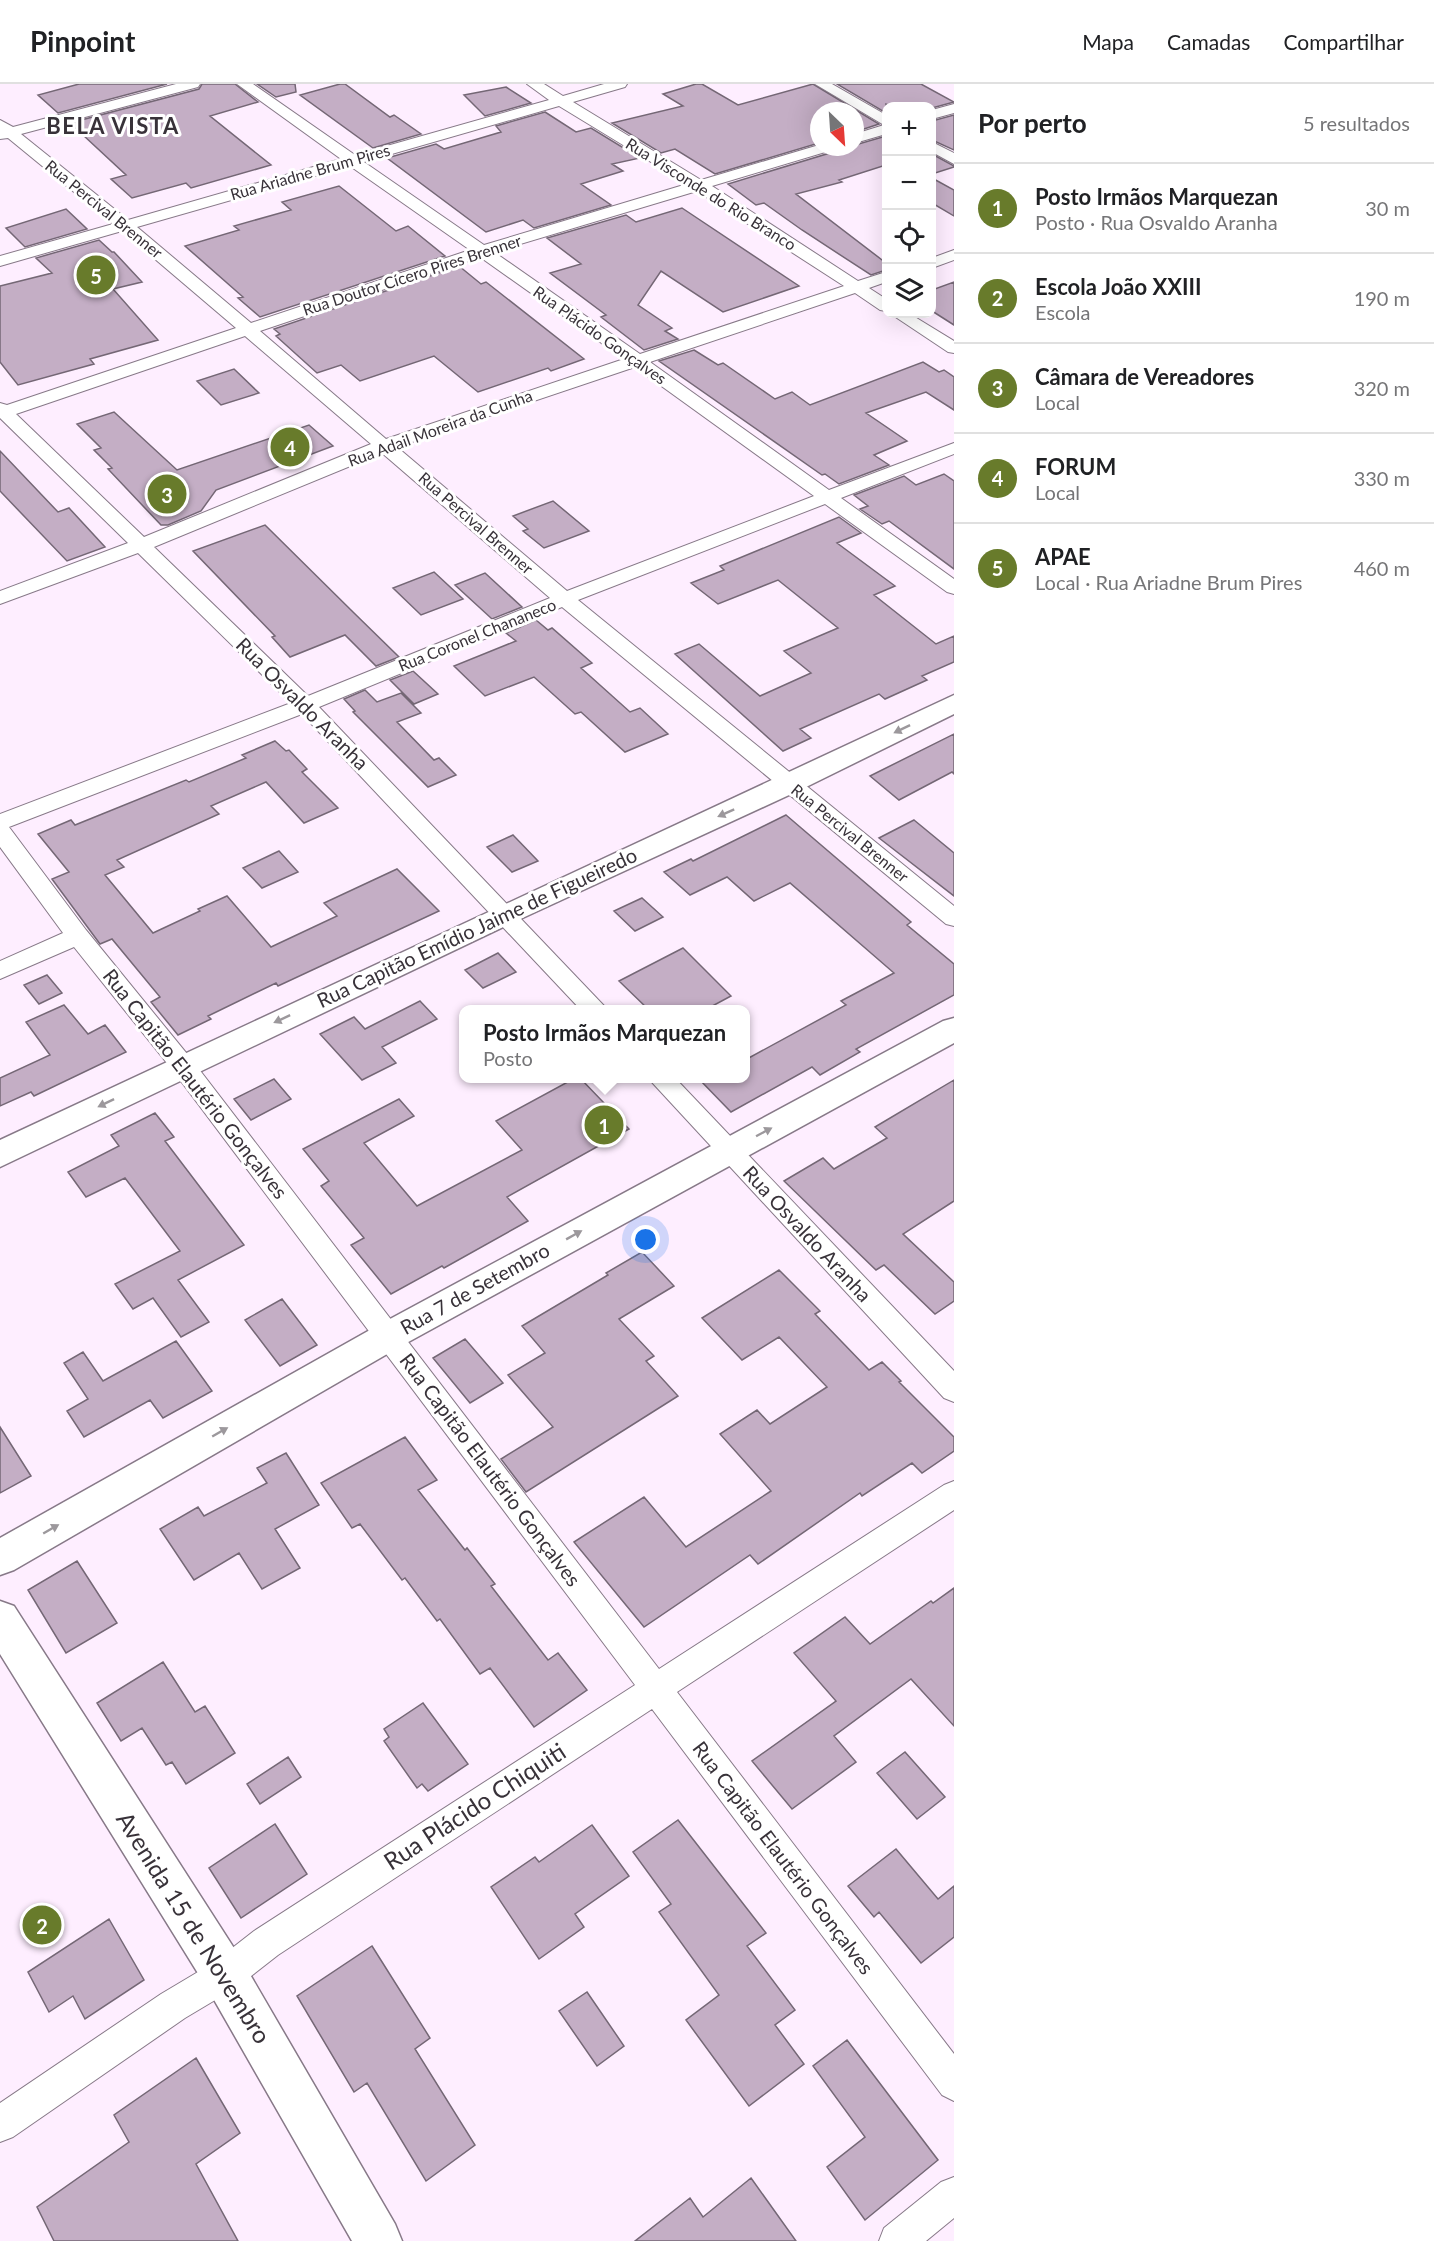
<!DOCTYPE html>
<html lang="pt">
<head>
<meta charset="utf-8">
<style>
	body { margin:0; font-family:Lato,sans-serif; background:#f6f6f6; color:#202124 }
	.controls { position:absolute; right:18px; top:18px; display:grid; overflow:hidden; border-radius:12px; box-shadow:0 6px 24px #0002 }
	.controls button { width:54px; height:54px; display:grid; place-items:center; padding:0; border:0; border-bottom:2px solid #e0e0e0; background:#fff; color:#202124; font:30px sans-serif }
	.compass { position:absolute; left:810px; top:18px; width:54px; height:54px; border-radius:50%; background:#fff; box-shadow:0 6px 24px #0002; rotate:155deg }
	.you { position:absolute; left:646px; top:1156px; width:21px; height:21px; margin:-15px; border:4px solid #fff; border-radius:50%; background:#1a73e8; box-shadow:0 0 0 9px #1a73e833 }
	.badge { display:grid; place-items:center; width:39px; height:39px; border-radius:50%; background:#687b2b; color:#fff; font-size:20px; font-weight:700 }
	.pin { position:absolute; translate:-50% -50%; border:3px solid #fff; box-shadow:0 2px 6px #0006 }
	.popup { position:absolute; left:459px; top:921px; width:291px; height:78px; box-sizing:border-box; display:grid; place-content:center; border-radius:12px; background:#fff; filter:drop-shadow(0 2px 4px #0005); font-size:20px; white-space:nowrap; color:#757577 }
	.popup b { font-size:22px; color:#202124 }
	.popup::after { content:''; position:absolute; left:50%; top:100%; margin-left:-12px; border:12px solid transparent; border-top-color:#fff }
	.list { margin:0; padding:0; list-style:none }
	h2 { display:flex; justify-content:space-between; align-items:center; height:78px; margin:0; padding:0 24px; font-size:26px }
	h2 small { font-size:20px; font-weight:400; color:#757577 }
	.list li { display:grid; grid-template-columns:39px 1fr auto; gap:18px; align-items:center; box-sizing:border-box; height:90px; padding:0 24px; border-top:2px solid #e0e0e0 }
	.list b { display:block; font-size:22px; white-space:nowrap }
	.list p { margin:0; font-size:20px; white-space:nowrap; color:#757577 }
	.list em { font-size:20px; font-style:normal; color:#757577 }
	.icon { flex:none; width:33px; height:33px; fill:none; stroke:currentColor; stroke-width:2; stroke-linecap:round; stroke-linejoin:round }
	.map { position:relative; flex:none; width:954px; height:2157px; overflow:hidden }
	header { display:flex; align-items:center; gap:36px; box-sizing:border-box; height:84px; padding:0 30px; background:#fff; border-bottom:2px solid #e0e0e0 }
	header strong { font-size:28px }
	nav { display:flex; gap:33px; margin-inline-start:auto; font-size:21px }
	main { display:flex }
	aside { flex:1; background:#fff }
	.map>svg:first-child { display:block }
</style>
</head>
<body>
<header>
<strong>Pinpoint</strong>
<nav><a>Mapa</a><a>Camadas</a><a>Compartilhar</a></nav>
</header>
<main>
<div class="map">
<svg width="954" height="2157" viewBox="0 0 954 2157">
	<rect width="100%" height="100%" fill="#feeeff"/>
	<path fill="#c4aec5" stroke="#746775" stroke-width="1.5" d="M79,0H167L58,29L38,11Z
		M202,0H235L258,18L210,32L271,81L191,104L186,99L132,114L111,95L126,91L70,39L199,5Z
		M257,0H295L296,8L276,13Z
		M340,0H345L390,33L394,31L421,50L373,64L300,11Z
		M696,0H702L738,21L813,0L879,40L855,48V27H819V59L715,90L675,65L661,69L612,39L683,22L663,10Z
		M837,0H921L954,18L932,24L891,22L886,20V29Z
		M506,3L531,19L485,32L464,11Z
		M545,28L576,48L591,44L640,74L612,80L623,87L581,100L611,121L534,144L523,136L486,148L387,74L436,60L444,65L501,48L496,42Z
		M954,31V66L932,56V37Z
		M886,52V81L839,96L842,98L796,110L886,179V186L871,191L802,146L764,119L756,121L728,100L833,68L836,63H855V61Z
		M932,70L954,82V83L932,90Z
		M932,94L954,106V132L932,119Z
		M339,102L396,147L408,142L445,172L260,233L238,214L243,213L185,162L239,146L234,142L291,126L282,118Z
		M682,124L799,202L723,228L661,187L638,221L672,244L665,247L678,255L644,266L601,233L606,231L550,189L581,180L547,154L626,131L636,138Z
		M66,125L87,145L25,163L6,144Z
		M99,156L112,168H114L142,198L113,205L158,256L90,275L94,280L18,301L0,278V202L52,189L36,174Z
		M459,182L481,200L486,198L584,275L551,287L548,284L478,308L434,272L360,297L341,281L317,289L276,252L280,250L274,245Z
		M954,198V241L932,227V206Z
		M694,266L718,281L723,279L775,315L792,308L810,321L923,278L939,288L944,286L954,293V326L926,308L866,329L907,357L874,371L889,381L839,400L825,390L822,391L659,277Z
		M234,285L259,309L221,321L197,297Z
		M114,328L177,386L309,341L333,362L216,406L201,427L168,441H161L108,385L112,384L94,366L101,364L77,340Z
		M0,367L58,428L69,424L105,463L67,477L0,407Z
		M944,390L954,397V485L889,437L882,440L860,425L868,422L854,411L904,392L916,401Z
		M553,417L589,447L544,464L523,447L528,445L513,432Z
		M839,433L861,449L837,459L895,502L874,511L936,560L954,552V578L922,592L927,596L885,615L879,610L800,645L811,654L783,667L675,570L699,560L760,612L811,589L784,567L838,544L778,496L718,520L691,499L724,486L720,482Z
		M265,441L353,528L399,573L376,582L345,551L290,573L272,553L275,552L193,467Z
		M434,488L463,515L421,531L393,504Z
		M485,489L522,523L492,535L455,501Z
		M536,536L548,546L552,544L592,579L581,584L630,628L640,624L668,650L625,668L581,628L575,630L534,593L485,612L454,582L516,557L506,549Z
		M413,587L438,610L414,620L390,596Z
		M365,606L377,618L401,609L421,629L397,638L434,676L439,674L456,691L428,703L353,628L355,627L344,615Z
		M954,650V690L952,688L899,716L870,692Z
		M275,657L286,667L289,666L307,685L302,688L338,724L304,739L266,698L211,722L219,730L117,776L124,783L105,791L153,849L200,827L198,825L227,812L271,863L337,832L324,819L397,785L439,827L278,902L276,899L208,932L211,935L178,951L151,918L160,913L112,855L100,860L52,795L69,788L38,750L71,736L75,741L186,696L189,698L246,674L242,671Z
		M786,731L911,838L907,841L954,880V911L856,965L860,968L820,991L812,983L731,1028L698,994H745V976L846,921L841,917L894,889L790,799L754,817L727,793L690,811L664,788L691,775L693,777Z
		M914,736L954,769V812L879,754Z
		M513,751L538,777L512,788L487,763Z
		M279,767L298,788L262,804L243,784Z
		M642,814L663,833L635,847L614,827Z
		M683,864L731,912L705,926H649L619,897Z
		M498,869L516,888L483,904L465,886Z
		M47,891L62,909L39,920L24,901Z
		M420,917L437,935L382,963L396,979L362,996L320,950L354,933L365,945Z
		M64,921L88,950L105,941L126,968L34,1012L31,1008L0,1022V994L50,971L26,938Z
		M575,994H580L629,1045L507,1113L528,1137L444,1184L442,1182L391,1210L351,1161L364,1154L321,1102L329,1097L303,1065L399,1015L414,1032L364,1059L417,1122L522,1066L496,1037Z
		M274,995L291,1015L251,1036L234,1015Z
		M954,996V1117L903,1150L954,1198V1217L935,1230L884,1181L876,1186L784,1097L823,1074L834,1085L887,1054L875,1043Z
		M155,1029L174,1053L165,1057L244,1161L178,1196L209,1238L181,1253L153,1214L133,1225L115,1200L180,1167L125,1094L86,1113L68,1088L119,1062L111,1051Z
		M642,1168L674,1202L619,1235L654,1272L646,1277L678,1312L526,1408L501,1375L553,1343L508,1291L545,1269L522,1242L608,1191L606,1189Z
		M779,1186L820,1227L815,1230L869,1286L882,1278L901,1297L899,1298L954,1353V1367L922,1389L912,1379L862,1412L860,1409L758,1480L750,1471L644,1543L574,1458L644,1413L686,1463L771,1407L720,1350L757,1326L770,1340L827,1303L779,1253L742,1276L702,1234Z
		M282,1215L317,1261L280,1282L245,1236Z
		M465,1255L503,1299L470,1319L433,1274Z
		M176,1257L212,1307L163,1334L150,1316L84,1353L67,1327L88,1315L64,1279L83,1268L103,1297Z
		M0,1343L31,1392L0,1409Z
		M405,1353L437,1396L418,1406L465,1466L467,1464L495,1500L491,1502L548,1576L558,1569L587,1606L534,1643L490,1584L480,1590L440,1535L437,1537L405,1494L402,1496L360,1440L352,1444L321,1399Z
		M286,1369L319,1421L275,1445L300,1484L262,1505L239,1469L194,1496L160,1445L198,1423L204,1432L267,1399L257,1384Z
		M77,1477L117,1539L66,1569L28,1506Z
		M954,1504V1642L911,1595L834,1652L856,1678L792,1725L752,1677L836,1617L794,1569L845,1533L870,1560L931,1517L933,1519Z
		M163,1578L195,1628L205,1622L235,1669L186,1700L172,1678L166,1681L142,1644L121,1657L97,1619Z
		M423,1619L468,1680L428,1707L422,1700L417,1704L384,1657L389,1653L384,1645Z
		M905,1668L945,1713L917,1735L877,1689Z
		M288,1673L301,1693L260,1720L247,1700Z
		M678,1736L766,1849L747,1862L795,1926L775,1941L804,1980L749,2022L686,1936L719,1911L659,1828L671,1820L633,1768Z
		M275,1740L307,1790L241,1834L209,1784Z
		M592,1741L629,1792L575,1830L584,1843L539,1875L491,1803L535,1773L539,1778Z
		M896,1765L938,1815L954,1802V1853L921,1879L879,1828L874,1833L848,1802Z
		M109,1835L144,1896L85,1935L73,1912L49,1928L28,1888Z
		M372,1862L430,1954L415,1965L475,2061L426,2097L367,1999L354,2008L297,1912Z
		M587,1908L624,1962L597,1982L559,1927Z
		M847,1956L938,2076L865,2136L827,2083L865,2053L813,1982Z
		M196,1974L240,2049L196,2080L238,2157H54L37,2123L129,2058L114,2031Z
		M751,2094L796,2157H635L690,2114L703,2133Z"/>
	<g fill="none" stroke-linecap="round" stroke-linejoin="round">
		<g stroke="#877988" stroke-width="2">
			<path id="minor" d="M176,0H200L198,3L21,50L128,136L341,75L237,0H253L355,71L549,16L527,0H544L563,12L604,0H627L625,3L573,18L701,96L819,61V63H834L832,66L712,102L858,197L886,188V198L869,204L886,215V227L880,226L855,209L650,278L829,406L954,359V370L841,414L954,495V510L947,508L825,420L578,516L954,822V842L946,840L562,523L319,623L608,926H581L302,630L9,743L86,846L192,976L659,1585L944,1401L954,1397V1426L677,1608L954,1970V2017L942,2011L652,1625L278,1871L237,1903L185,1934L13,2053L0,2058V2019L161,1910L213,1879L254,1847L635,1601L174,988L74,863L0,895V877L63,849L0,763V730L291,619L138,469L0,520V507L128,459L0,334V319L7,321L236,244L122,147L0,182V172L113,140L8,54L0,55V36L13,43ZM559,22L687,100L484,161L364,78ZM350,82L470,166L251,239L137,143ZM697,107L844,202L640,270L494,168ZM480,173L624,275L386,355L260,247ZM245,252L371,360L144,453L16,330ZM635,283L814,412L567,507L397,363ZM382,369L550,514L308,612L154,463Z
				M815,0H832L886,31V50L855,59V50L884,41Z
				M954,20V29L932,35V26Z
				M932,58L954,69V80L932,68Z
				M954,166V176L932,184V174Z
				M891,230H910L954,257V269L948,268Z
				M648,994H675L954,1287V1318L944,1314Z
				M954,2093V2134L926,2157H879L884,2144L941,2098Z"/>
		</g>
		<g stroke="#877988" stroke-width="3">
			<path id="secondary" d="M954,611V630L800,706L516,837L0,1083V1056Z
				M954,934V959L401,1262L14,1486L0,1491V1454L377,1242L943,937Z
				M0,1517L14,1522L241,1875L395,2140L402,2157H352L209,1907L0,1570Z"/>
		</g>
		<use href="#minor" fill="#fff" fill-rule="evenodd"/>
		<use href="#secondary" fill="#fff" fill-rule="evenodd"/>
	</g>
	<defs><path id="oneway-solid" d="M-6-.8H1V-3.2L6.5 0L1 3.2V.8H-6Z" transform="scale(1.5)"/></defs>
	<g fill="#9c989c">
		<use href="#oneway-solid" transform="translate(902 645) rotate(154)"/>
		<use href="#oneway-solid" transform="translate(726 729) rotate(156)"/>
		<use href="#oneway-solid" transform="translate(282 935) rotate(155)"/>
		<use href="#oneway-solid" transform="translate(106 1019) rotate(154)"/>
		<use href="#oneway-solid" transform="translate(764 1048) rotate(-28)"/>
		<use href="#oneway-solid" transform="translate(574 1151) rotate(-29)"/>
		<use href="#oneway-solid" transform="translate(220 1348) rotate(-30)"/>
		<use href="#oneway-solid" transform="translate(51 1445) rotate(-30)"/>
	</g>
	<g text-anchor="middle" stroke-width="6" stroke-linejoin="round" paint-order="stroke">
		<g font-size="16" fill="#383239" stroke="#fff">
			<text transform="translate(310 88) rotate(-16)" y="6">Rua Ariadne Brum Pires</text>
			<text transform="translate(711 110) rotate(32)" y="6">Rua Visconde do Rio Branco</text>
			<text transform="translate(104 125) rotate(39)" y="6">Rua Percival Brenner</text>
			<text transform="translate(412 191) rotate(-18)" y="6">Rua Doutor Cícero Pires Brenner</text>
			<text transform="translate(600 251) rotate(35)" y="6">Rua Plácido Gonçalves</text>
			<text transform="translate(440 344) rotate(-20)" y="6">Rua Adail Moreira da Cunha</text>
			<text transform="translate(476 439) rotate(41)" y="6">Rua Percival Brenner</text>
			<text transform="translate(477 551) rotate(-22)" y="6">Rua Coronel Chananeco</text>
			<text transform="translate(850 749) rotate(39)" y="6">Rua Percival Brenner</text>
		</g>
		<g font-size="20" fill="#383239" stroke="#fff">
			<text transform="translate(302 620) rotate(45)" y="7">Rua Osvaldo Aranha</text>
			<text transform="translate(477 844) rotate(-25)" y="7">Rua Capitão Emídio Jaime de Figueiredo</text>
			<text transform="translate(195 1000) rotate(52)" y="7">Rua Capitão Elautério Gonçalves</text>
			<text transform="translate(807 1150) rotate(47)" y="7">Rua Osvaldo Aranha</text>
			<text transform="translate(475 1205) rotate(-29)" y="7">Rua 7 de Setembro</text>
			<text transform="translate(490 1386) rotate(53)" y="7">Rua Capitão Elautério Gonçalves</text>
			<text transform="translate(783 1774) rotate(53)" y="7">Rua Capitão Elautério Gonçalves</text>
		</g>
		<g font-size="22" font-weight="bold" letter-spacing="1.5" fill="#383239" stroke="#fff">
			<text x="113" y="50">BELA VISTA</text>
		</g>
		<g font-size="24" fill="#383239" stroke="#fff">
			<text transform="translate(475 1723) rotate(-33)" y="8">Rua Plácido Chiquiti</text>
			<text transform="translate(193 1844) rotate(58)" y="8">Avenida 15 de Novembro</text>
		</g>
	</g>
</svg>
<div class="controls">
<button>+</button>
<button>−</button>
<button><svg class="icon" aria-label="locate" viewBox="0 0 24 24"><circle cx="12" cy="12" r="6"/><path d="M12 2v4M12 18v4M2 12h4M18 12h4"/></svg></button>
<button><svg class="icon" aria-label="layers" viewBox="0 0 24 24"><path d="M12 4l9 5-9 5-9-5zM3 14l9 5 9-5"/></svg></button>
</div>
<svg class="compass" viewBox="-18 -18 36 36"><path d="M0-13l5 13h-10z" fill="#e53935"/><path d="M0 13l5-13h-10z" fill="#757577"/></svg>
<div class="you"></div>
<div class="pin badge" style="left:604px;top:1041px">1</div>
<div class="popup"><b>Posto Irmãos Marquezan</b>Posto</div>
<div class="pin badge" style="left:42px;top:1841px">2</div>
<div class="pin badge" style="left:167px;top:410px">3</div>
<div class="pin badge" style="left:290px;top:363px">4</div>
<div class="pin badge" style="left:96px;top:191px">5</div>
</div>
<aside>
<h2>Por perto<small>5 resultados</small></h2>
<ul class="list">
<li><span class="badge">1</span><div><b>Posto Irmãos Marquezan</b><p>Posto · Rua Osvaldo Aranha</p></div><em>30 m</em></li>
<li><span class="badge">2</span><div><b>Escola João XXIII</b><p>Escola</p></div><em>190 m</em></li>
<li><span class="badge">3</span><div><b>Câmara de Vereadores</b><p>Local</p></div><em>320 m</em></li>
<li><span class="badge">4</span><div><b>FORUM</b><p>Local</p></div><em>330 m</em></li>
<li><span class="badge">5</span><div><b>APAE</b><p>Local · Rua Ariadne Brum Pires</p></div><em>460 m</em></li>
</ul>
</aside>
</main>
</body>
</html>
